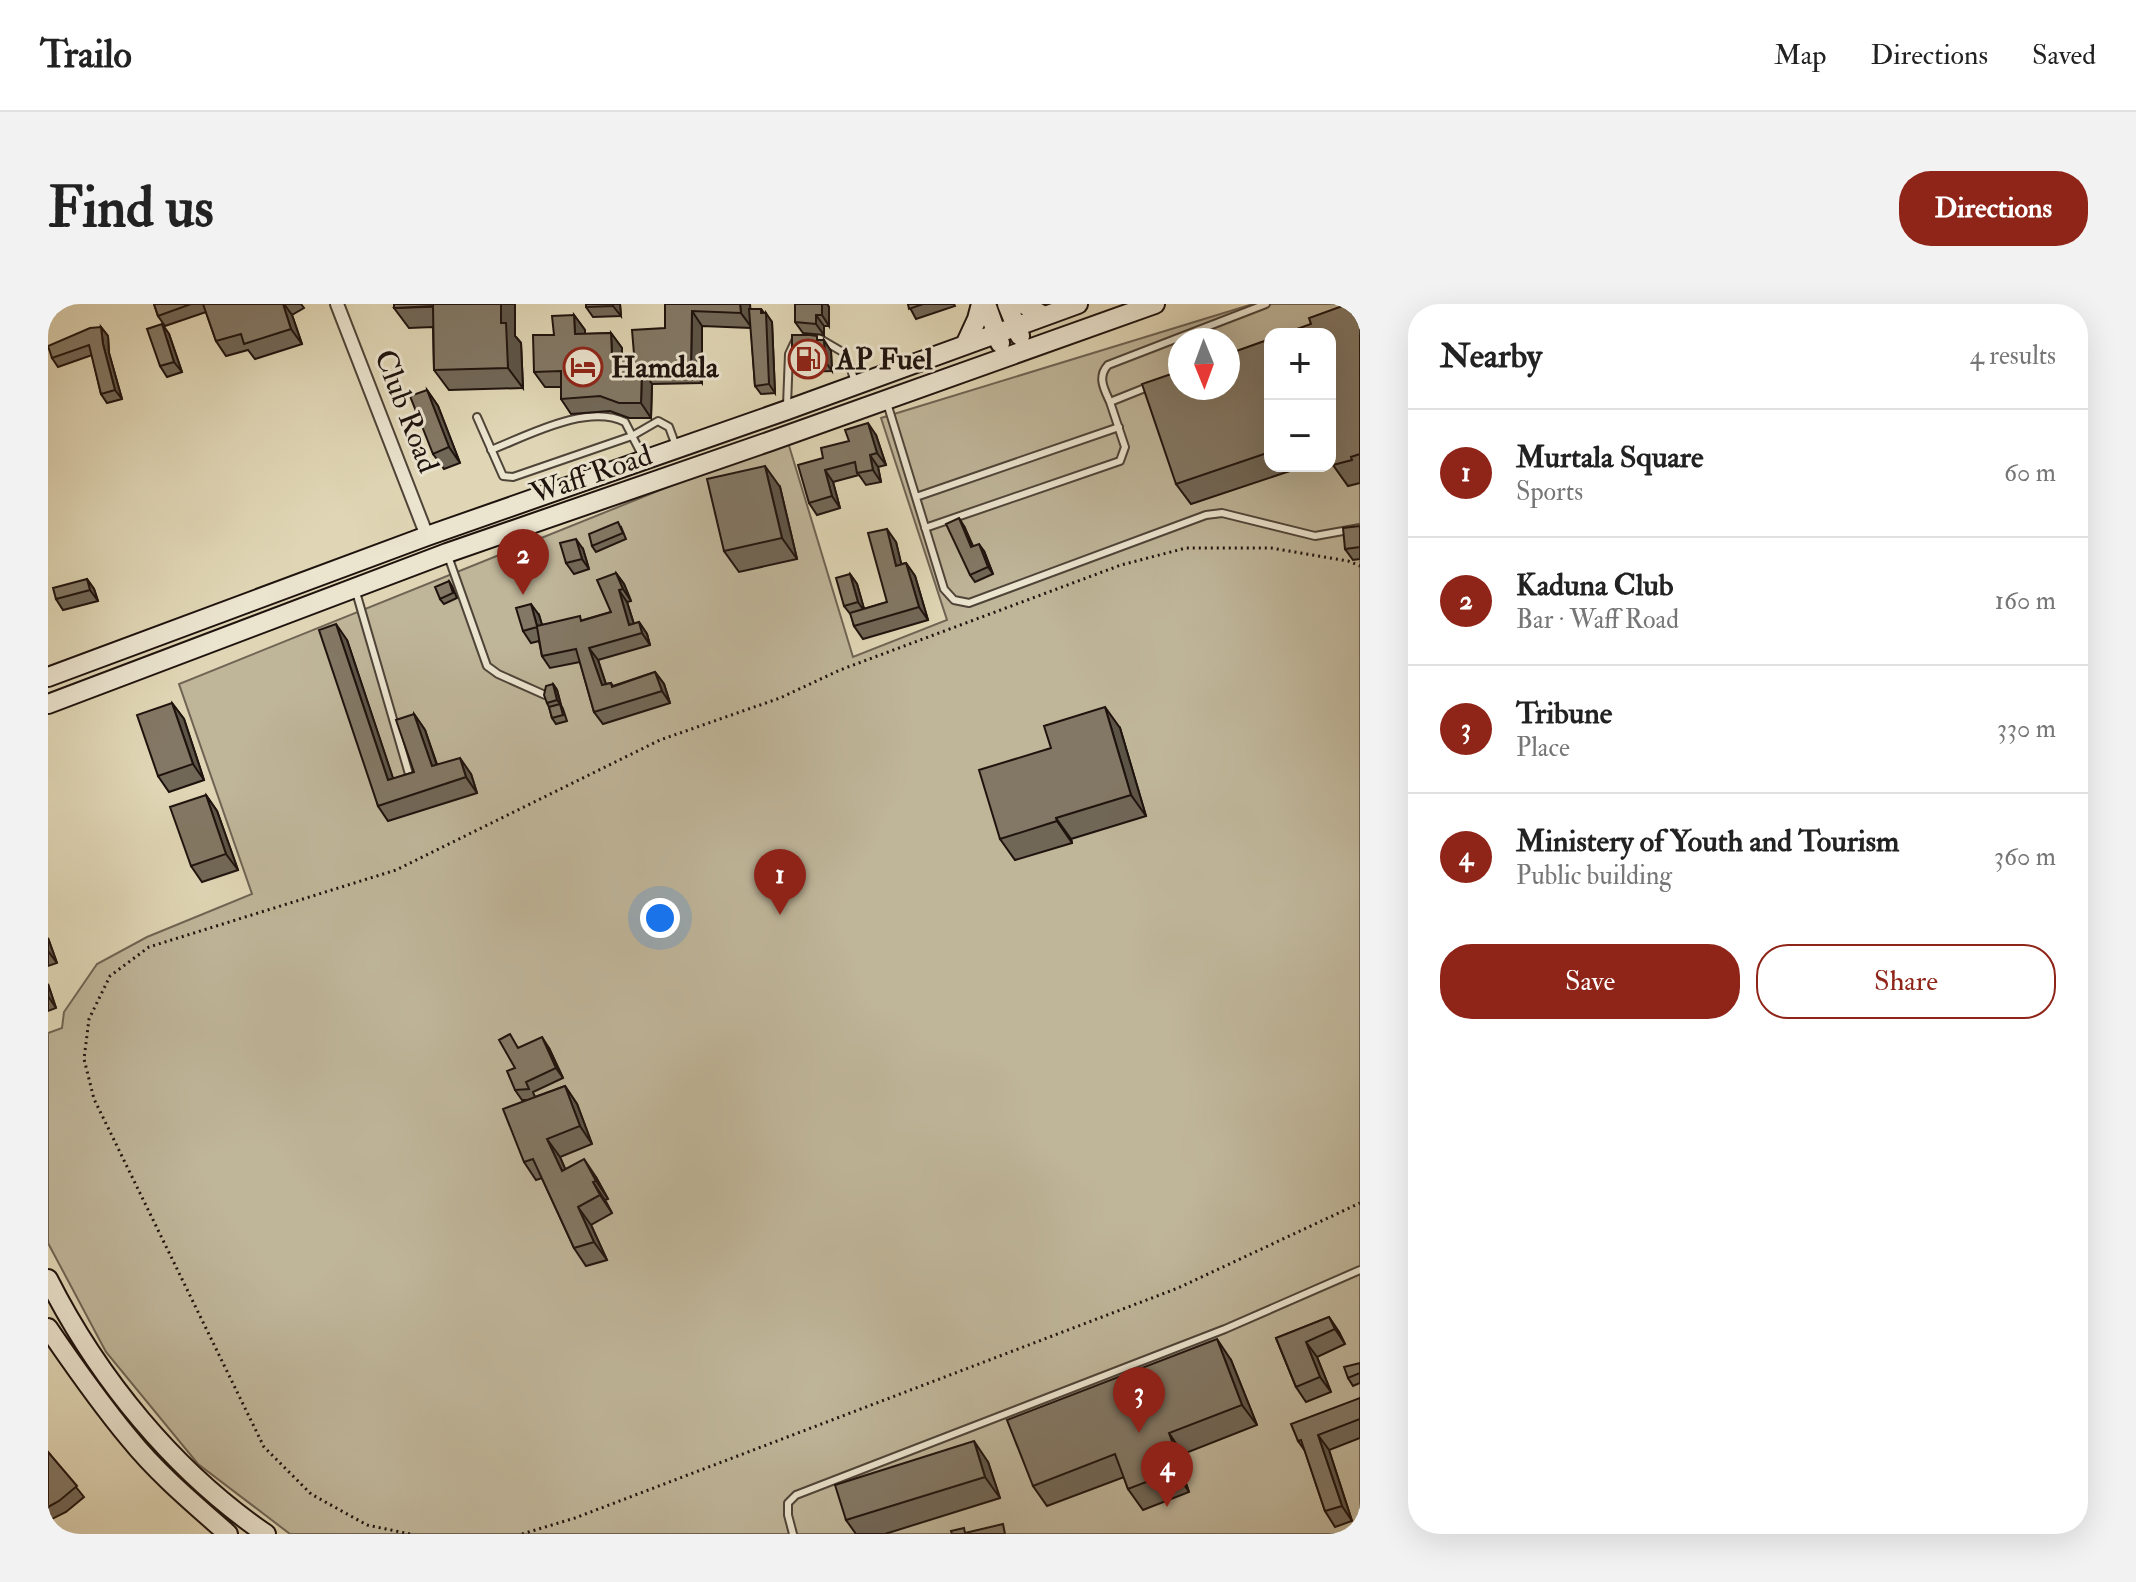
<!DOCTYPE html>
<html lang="en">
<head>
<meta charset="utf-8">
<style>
	body { margin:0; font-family:"IM FELL Double Pica",serif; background:#f2f2f2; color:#222 }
	.controls { position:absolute; right:24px; top:24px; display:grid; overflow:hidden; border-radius:16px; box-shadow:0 8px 32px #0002 }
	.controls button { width:72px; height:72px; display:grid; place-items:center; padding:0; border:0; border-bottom:2px solid #e0e0e0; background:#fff; color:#222; font:40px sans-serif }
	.compass { position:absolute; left:1120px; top:24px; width:72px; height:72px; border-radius:50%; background:#fff; box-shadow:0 8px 32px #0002; rotate:179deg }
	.you { position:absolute; left:612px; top:614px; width:28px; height:28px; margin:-20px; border:6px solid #fff; border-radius:50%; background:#1a73e8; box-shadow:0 0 0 12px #1a73e833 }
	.badge { display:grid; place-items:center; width:52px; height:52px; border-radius:50%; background:#8f2418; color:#fff; font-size:26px; font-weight:700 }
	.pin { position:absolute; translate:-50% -66px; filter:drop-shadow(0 2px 4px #0008) }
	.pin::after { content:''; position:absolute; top:42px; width:28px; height:24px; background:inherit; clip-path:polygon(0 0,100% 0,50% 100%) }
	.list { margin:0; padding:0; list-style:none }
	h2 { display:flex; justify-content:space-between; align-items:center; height:104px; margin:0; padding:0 32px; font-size:34px }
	h2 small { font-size:26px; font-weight:400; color:#767676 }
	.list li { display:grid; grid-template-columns:52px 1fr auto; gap:24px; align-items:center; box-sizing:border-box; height:128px; padding:0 32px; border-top:2px solid #e0e0e0 }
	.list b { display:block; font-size:30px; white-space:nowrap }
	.list p { margin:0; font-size:26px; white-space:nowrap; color:#767676 }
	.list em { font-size:26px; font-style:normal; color:#767676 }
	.actions { display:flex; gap:16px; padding:24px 32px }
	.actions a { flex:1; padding:18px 0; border:2px solid #8f2418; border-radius:32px; text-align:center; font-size:28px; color:#8f2418 }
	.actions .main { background:#8f2418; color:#fff }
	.map { position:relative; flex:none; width:1312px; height:1230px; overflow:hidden; border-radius:32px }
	header { display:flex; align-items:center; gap:48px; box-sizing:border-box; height:112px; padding:0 40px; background:#fff; border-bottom:2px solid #e0e0e0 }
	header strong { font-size:38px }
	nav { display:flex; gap:44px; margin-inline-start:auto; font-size:28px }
	.intro { display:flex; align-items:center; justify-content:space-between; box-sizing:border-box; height:192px; padding:0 48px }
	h1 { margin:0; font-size:56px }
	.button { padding:20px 36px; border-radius:32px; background:#8f2418; color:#fff; font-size:28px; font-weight:700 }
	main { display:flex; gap:48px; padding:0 48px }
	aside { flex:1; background:#fff; border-radius:32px; box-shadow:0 8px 32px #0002 }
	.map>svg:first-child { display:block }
</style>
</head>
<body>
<header>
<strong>Trailo</strong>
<nav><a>Map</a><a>Directions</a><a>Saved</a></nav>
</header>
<div class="intro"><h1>Find us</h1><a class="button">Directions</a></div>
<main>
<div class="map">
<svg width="1312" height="1230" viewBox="0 0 1312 1230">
	<rect width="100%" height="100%" fill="#e0d6b5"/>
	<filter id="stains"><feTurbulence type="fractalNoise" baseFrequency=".0025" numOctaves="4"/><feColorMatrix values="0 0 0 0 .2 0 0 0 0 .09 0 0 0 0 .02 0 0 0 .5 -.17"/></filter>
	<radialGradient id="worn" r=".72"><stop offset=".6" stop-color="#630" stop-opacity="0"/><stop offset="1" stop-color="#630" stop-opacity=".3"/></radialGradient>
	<path fill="#bfb599" stroke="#6f6454" stroke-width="2" fill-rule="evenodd" d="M1205,0H1312V1230H242L150,1160L58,1048L0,939V729L14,724L16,708L49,660L99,633L204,590L131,380L739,135L805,353L899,316L833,114ZM1222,30H1282V162H1222ZM1132,36H1180V84H1132Z"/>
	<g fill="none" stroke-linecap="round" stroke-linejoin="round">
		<g stroke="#4f4438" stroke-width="10">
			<path id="lane" d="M763,34L769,33L798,50L807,78
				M1062,98C1056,85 1049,73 1060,61L1218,0
				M839,99L896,285L906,296L921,299L1158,211L1174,209L1267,232L1312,224
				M739,101L741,50L748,35
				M429,113L455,172L465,173L584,132L610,117L621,123L628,142
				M443,146C479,132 539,99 577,118L595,153
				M868,193L1071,123
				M877,224L1072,157L1077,143L1062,98L1102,82
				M400,252L439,362L450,370L497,391
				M308,288L363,477
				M745,1230L740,1211V1199L748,1191L1177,1025L1312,966"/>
		</g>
		<g stroke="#4f4438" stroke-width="16">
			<path id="street" d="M289,0L379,232"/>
		</g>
		<g stroke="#1f130e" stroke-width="22">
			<path id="secondary" d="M938,0L952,39
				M959,0L972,32
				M975,0L996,12
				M917,41L929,15L933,0
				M0,373L379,232L739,106L1030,0
				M0,400L399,249L720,138L1107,0
				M0,975C50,1074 126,1167 218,1230
				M0,1024C26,1062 52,1099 81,1134C110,1170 146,1200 180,1230"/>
		</g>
		<path stroke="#1f130e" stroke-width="3" stroke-dasharray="2 4" stroke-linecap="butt" d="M362,1230L319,1221L263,1190L216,1143L46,795L36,755L41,715L62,672L101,643L348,566L612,436L732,394L792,366L1073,261L1138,244H1223L1300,257L1312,262
			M474,1230L527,1214L1130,984L1312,899"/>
		<use href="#lane" stroke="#ebe4cf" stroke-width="6"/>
		<use href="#street" stroke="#ebe4cf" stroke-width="12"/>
		<use href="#secondary" stroke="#ebe4cf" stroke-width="18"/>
	</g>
	<path fill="#716757" stroke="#1f130e" stroke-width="2" d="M106,0H253L256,4L244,11L254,40L207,55L200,46L178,52L168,37L158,8L117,22L110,12Z
		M467,0V32L473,39L475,84L401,86L386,66L385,23L361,24L346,4Z
		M538,0H572L573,12L545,13L538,3Z
		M617,0H702V5H713L724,18L727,89L713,90L707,82L703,24L654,22V79L604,80L603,114H581L562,107L523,110L513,95V83H497L486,68L506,31L526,11L537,26V30L563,29L574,44V50H586L617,24Z
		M747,0H779L781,3V22H776V31L755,29L747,18Z
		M860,0H906L907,2L868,15Z
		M1312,0V179L1300,182L1285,161L1283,153L1282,154V30L1263,20Z
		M114,20L121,30L134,68L119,73L112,62Z
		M53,23L60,32L61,49L74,95L59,99L53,90L44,51L10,63L4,54Z
		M1222,35V162H1257L1143,200L1128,180Z
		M771,36L783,47L784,67L752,68L744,57Z
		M379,86L390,102L412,159L396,165L385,150Z
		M828,131L838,161L830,163L833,178L818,181L811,171L785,178L792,204L769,211L761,199L775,154Z
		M732,183L749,255L691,268L676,247Z
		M916,222L925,242L936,247L945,270L927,278L922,271Z
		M1312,222V255L1305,256L1297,245Z
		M573,223L578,235L548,248L544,242Z
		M848,238L853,260L858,259L867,272L880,316L815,335L806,322L803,311L796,302L802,270L809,280L816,305L839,298Z
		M535,245L541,265L526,270L518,259Z
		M568,269L576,280L583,297L579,298L586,320L591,318L599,330L602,341L550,356L558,380L563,379L565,382L607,368L616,380L622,399L555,420L546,408L532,358L502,364L494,352L491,337L483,339L475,327L491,311L494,321L535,316L563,308Z
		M39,275L46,285L50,297L15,306L8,295Z
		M401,277L404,282L409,294L396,300L392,295Z
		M299,336L345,475L366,468V410L377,426L389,460L423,470L429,489L340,517L330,502Z
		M505,380L509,386L513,401L515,405L519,417L508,420L504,414L501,403L499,399Z
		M124,399L136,415L156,476L121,488L110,472Z
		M1072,424L1098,512L1023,535L1024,539L967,556L952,535Z
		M158,491L169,507L190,566L154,578L143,562Z
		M0,634L9,659L0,662Z
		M0,680L8,704L0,707Z
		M472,744H501L515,774L485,788L487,793L517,782L529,800L544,840L512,853L517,865L548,873L560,895L557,896L564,909L543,921L559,956L538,962L526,944L494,874L488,876L476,858L480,796H474L467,786V764Z
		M1281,1013L1291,1028L1297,1040L1269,1053L1283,1088L1258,1098L1248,1083L1228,1034Z
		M1183,1056L1209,1121L1135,1150L1141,1165L1134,1168L1141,1188L1095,1206L1080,1185L1076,1173L999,1202L985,1182Z
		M1312,1059V1079L1305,1082L1300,1074Z
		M1312,1094V1134L1281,1146L1304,1217L1287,1223L1277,1207L1257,1147L1250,1137Z
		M0,1148L36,1193L18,1208L0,1217Z
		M940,1158L952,1194L837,1230H808L798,1216Z"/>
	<path fill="#5c5447" stroke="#1f130e" stroke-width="2" d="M235,0H236L244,11L254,40L243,25Z
		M453,0H467V32L473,39L475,84L460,64L453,19Z
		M565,0H572L573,12L565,2Z
		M692,0H702L704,24L693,9Z
		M774,0H779L781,3V22L774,11Z
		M713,5L718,13V9L724,18L727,89L721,80Z
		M644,7L654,22V79L643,64Z
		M526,11L537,26V45L527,30Z
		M768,11L776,22V31L768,20Z
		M114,20L121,30L134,68L126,58Z
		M53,23L60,32L61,49L74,95L67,86L55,40Z
		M563,29L574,44V65L564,50Z
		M776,36L783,47L784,67L777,57Z
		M594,65L604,80L603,114L593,99Z
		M379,86L390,102L412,159L401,143Z
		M820,119L828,131L838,161L829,149Z
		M822,151L830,163L833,178L825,166Z
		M717,162L732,183L749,255L734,234Z
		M777,166L785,178L792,204L784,192Z
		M911,214L916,222L928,250L923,243Z
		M839,225L848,238L857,275L848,262Z
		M528,235L535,245L541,265L534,255Z
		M931,240L936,247L945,270L940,263Z
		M858,259L867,272L880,316L871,303Z
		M568,269L576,280L583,297L575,285Z
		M802,270L809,280L817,308L810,298Z
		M39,275L46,285L50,297L42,286Z
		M571,286L579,298L589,330L581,321Z
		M483,300L491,311L498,334L489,322Z
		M591,318L599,330L602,341L594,329Z
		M288,320L299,336L351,492L340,476Z
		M541,344L550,356L562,393L554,381Z
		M607,368L616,380L622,399L614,387Z
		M505,380L509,386L513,401L509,396Z
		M124,399L136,415L156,476L145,460Z
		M1057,403L1072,424L1098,512L1083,491Z
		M366,410L377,426L394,477L384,462Z
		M412,454L423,470L429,489L418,473Z
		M158,491L169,507L190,566L178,550Z
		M1008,514L1023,535L1024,539L1009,517Z
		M0,634L9,659L0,647Z
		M0,680L8,704L0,692Z
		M494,733L501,744L515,774L508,764Z
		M517,782L529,800L544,840L532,822Z
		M499,835L512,853L526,885L514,867Z
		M536,855L548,873L560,895L548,877Z
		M545,878L557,896L564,909L552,891Z
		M530,903L543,921L559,956L546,938Z
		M1281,1013L1291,1028L1297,1040L1287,1025Z
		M1169,1035L1183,1056L1209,1121L1194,1101Z
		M1258,1038L1269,1053L1283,1088L1272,1073Z
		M1121,1129L1135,1150L1141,1165L1127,1145Z
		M1270,1131L1281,1146L1304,1217L1294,1202Z
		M926,1137L940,1158L952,1194L937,1173Z
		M1119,1147L1134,1168L1141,1188L1127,1167Z"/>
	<path fill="#837865" stroke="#1f130e" stroke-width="2" d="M106,0H143L110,12Z
		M155,0H235L243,25L196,40L193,30L168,37Z
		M346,0H453V19H458L460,64L386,66L385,2L346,4Z
		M538,0H565V2L538,3Z
		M617,0H692L693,9L644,7L643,64L594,65L593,99H571L552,92L513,95V67L486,68L485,31H506L504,12L526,11L527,30L563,29L564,50H586L584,26L617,24Z
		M747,0H774V11H768V20L747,18Z
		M860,0H875L861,5Z
		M1300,0L1312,1V150L1303,153L1304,156L1285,161L1282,148V30H1235L1263,20L1261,14Z
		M701,5H713V9H718L721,80L707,82Z
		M114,20L126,58L112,62L99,25Z
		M53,23L55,40L67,86L53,90L41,41L4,54L0,42L42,24Z
		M744,31H762L769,32V36H776L777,57H744Z
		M1222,35V148L1128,180L1094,80L1132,67V84H1180V50Z
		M379,86L401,143L385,150L362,92Z
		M820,119L829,149L822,151L825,166L809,169L807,158L777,166L784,192L761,199L750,161L775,154L773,144L801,137L797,126Z
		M717,162L734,234L676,247L659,175Z
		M911,214L923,243L931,240L940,263L922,271L898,220Z
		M570,218L575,229L544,242L541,230Z
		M1312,222V243L1297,245L1295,224Z
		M839,225L848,262L858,259L871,303L806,322L802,309L839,298L820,229Z
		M528,235L534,255L518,259L512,239Z
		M568,269L575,285L571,286L581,321L591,318L594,329L541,344L554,381L563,379L564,383L607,368L614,387L546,408L528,345L494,352L489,323L475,327L468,304L483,300L489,322L532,312L533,317L563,308L549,276Z
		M802,270L810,298L796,302L788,274Z
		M39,275L42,286L8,295L5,284Z
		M401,277L405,289L392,295L387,283Z
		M288,320L340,476L366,468L348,416L366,410L384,462L412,454L418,473L330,502L271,326Z
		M505,380L509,396L499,399L496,391L498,382Z
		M124,399L145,460L110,472L89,411Z
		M512,400L515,411L504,414L501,403Z
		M1057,403L1083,491L1008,514L1009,517L952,535L931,466L1003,444L996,422Z
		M158,491L178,550L143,562L122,503Z
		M462,730L470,744L494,733L508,764L478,778L481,785L467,786L459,767L467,764L451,736Z
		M517,782L532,822L499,835L514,867L536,855L548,877L545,878L552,891L530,903L546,938L526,944L485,855L476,858L455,805Z
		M1281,1013L1287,1025L1258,1038L1272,1073L1248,1083L1228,1034Z
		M1169,1035L1194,1101L1121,1129L1127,1145L1119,1147L1127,1167L1080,1185L1067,1150L985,1182L959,1116Z
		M1312,1059V1069L1300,1074L1296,1063Z
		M1312,1094V1115L1270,1131L1294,1202L1277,1207L1253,1136L1250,1137L1243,1120Z
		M926,1137L937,1173L798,1216L787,1181Z
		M0,1148L29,1182L11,1197L0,1203Z
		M955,1220L957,1230H904L903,1227L916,1224L917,1229Z"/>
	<defs>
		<g id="fuel-ring" transform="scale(2)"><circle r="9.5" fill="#ebe4cf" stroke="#8f2418" stroke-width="1.5"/><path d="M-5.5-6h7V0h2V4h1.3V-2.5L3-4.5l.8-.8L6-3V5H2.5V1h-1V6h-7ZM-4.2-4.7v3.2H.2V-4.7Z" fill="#8f2418"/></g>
		<g id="hotel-ring" transform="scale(2)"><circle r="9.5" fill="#ebe4cf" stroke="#8f2418" stroke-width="1.5"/><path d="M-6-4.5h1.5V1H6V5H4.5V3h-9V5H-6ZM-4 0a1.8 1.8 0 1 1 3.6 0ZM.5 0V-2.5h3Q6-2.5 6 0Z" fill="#8f2418"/></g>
	</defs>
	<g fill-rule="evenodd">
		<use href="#fuel-ring" x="760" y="55"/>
		<use href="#hotel-ring" x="535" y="63"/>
	</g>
	<g text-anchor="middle" stroke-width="6" stroke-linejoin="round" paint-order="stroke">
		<g font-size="30" font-weight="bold" fill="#1f130e" stroke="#ebe4cf" text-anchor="start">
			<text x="788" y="65">AP Fuel</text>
			<text x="563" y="73">Hamdala</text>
		</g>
		<g font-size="30" fill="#1f130e" stroke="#ebe4cf">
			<text transform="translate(359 107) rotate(69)" y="10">Club Road</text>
			<text transform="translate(543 170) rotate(-19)" y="10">Waff Road</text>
		</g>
	</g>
	<rect width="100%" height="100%" filter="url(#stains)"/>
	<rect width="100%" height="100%" fill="url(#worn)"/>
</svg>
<div class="controls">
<button>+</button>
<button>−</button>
</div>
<svg class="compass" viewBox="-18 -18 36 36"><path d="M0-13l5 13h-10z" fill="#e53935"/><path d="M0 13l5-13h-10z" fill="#767676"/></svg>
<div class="you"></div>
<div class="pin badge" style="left:732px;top:611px">1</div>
<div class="pin badge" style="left:475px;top:291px">2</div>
<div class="pin badge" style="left:1091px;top:1129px">3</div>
<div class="pin badge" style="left:1119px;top:1203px">4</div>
</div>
<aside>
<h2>Nearby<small>4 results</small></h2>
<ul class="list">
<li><span class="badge">1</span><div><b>Murtala Square</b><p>Sports</p></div><em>60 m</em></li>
<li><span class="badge">2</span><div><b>Kaduna Club</b><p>Bar · Waff Road</p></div><em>160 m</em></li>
<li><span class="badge">3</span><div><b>Tribune</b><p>Place</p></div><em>330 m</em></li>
<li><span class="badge">4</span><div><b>Ministery of Youth and Tourism</b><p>Public building</p></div><em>360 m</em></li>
</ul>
<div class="actions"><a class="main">Save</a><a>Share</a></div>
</aside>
</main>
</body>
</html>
